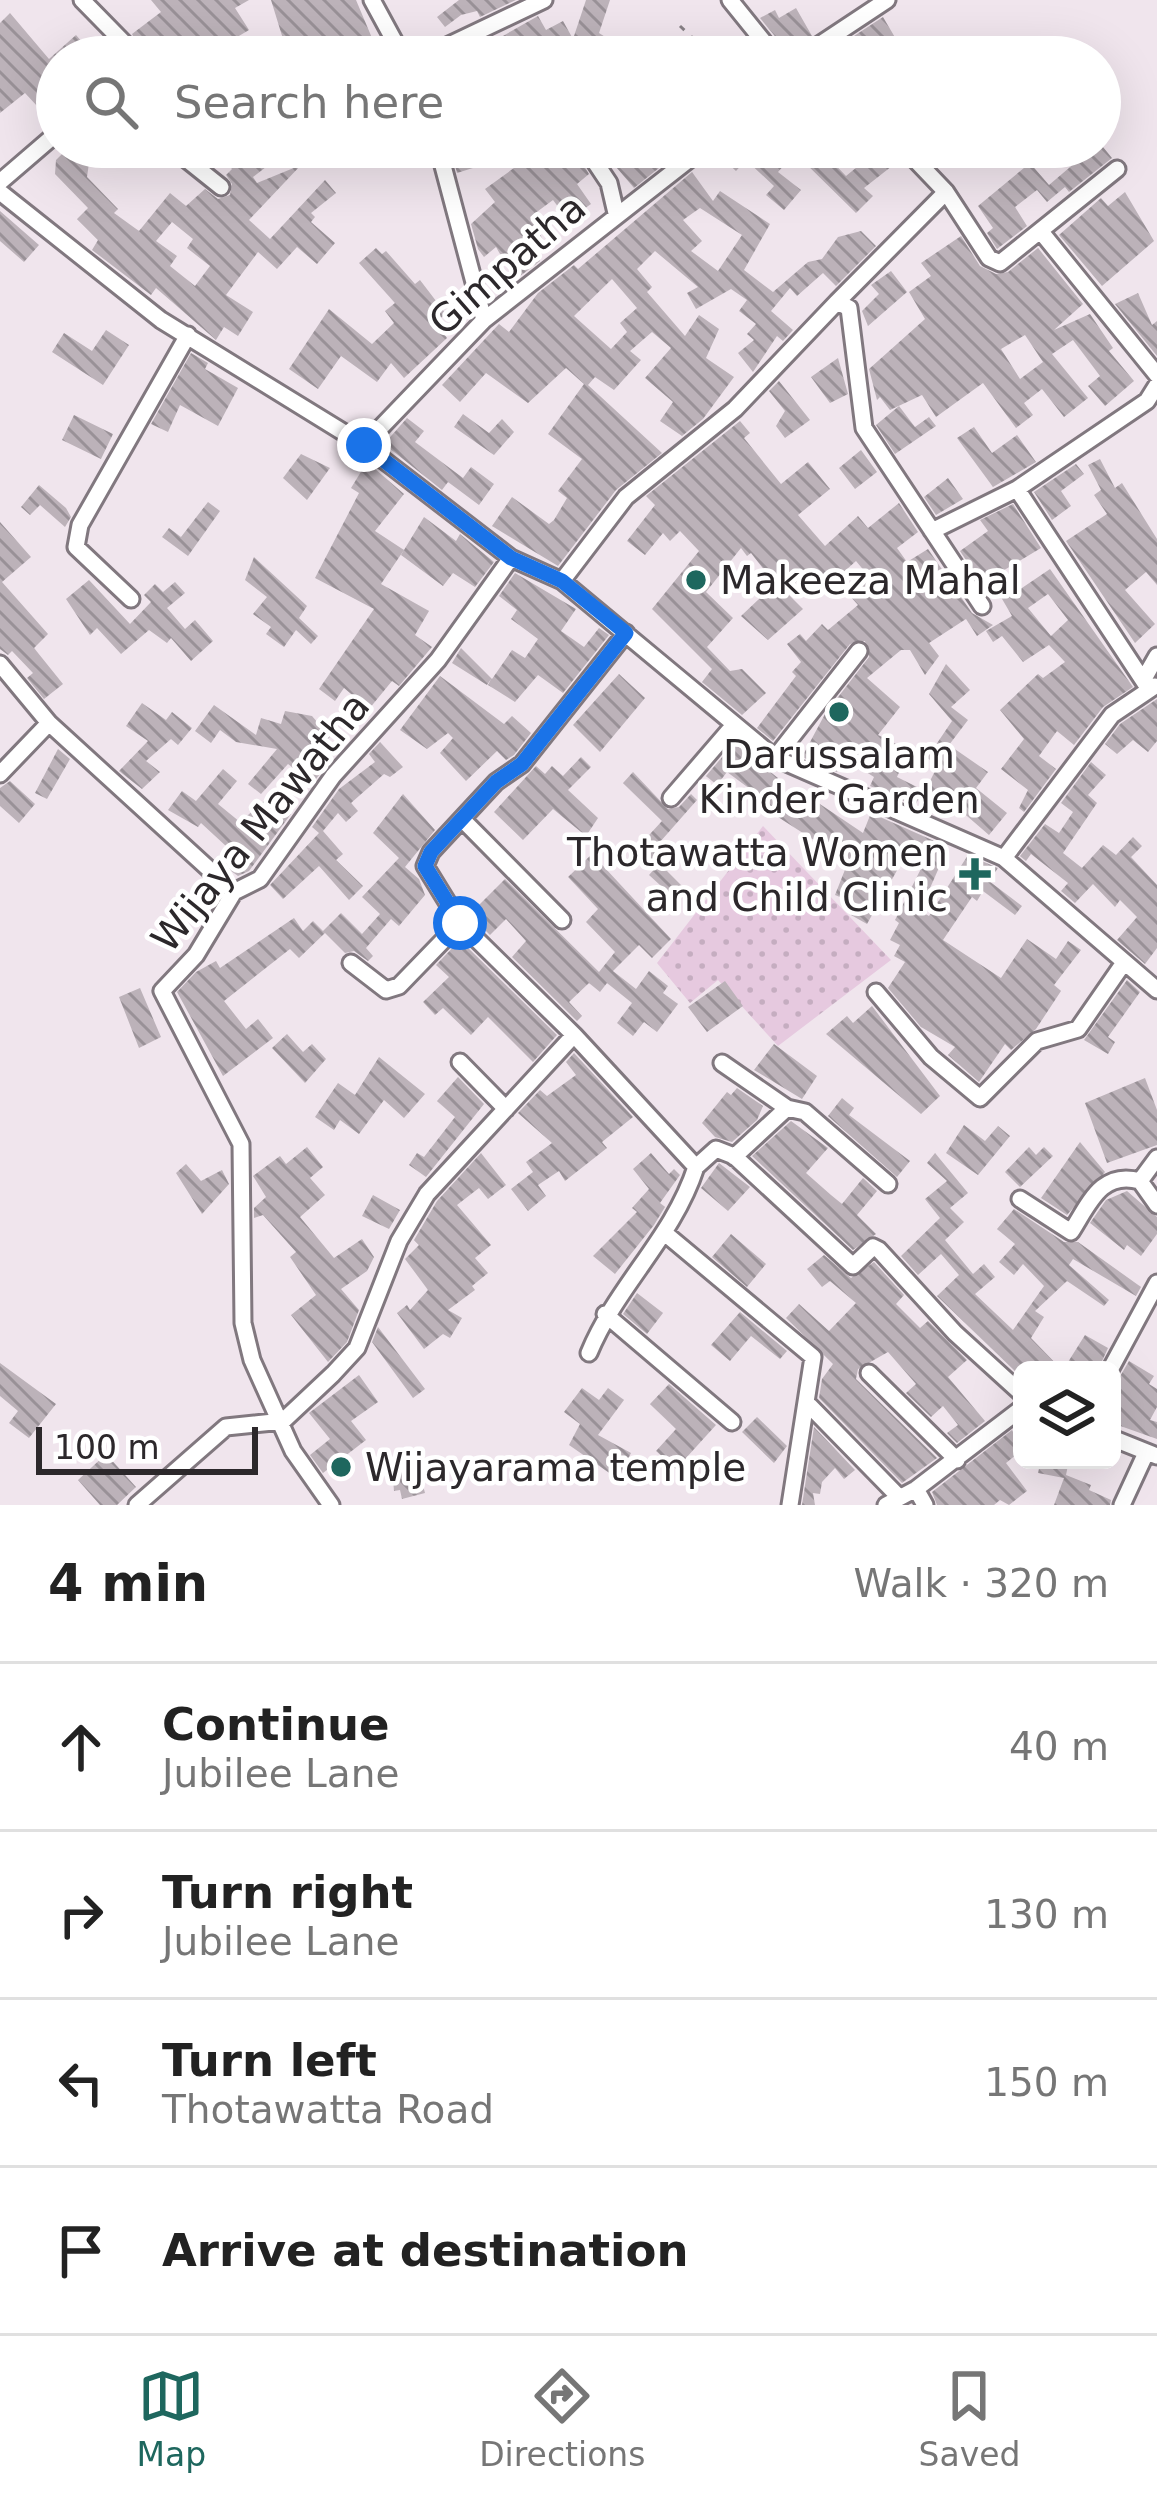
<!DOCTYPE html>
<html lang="en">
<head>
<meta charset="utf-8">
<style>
	body { margin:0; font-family:"DejaVu Sans",sans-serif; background:#f6f6f6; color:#222 }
	.controls { position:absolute; right:36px; bottom:36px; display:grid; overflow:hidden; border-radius:18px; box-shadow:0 12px 48px #0002 }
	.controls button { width:108px; height:108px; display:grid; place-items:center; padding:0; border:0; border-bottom:3px solid #e0e0e0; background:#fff; color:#222; font:60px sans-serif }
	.scale { position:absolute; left:36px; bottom:30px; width:222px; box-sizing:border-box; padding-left:12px; border:6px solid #2c282b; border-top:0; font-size:33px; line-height:42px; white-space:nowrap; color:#2c282b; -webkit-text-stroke:9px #fff; paint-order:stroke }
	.stop { position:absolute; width:36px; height:36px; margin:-27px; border:9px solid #1a73e8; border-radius:50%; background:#fff }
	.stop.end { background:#1a73e8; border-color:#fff; box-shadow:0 3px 12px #0008 }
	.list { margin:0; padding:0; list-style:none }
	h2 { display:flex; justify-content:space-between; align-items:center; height:156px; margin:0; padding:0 48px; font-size:51px }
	h2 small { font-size:39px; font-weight:400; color:#767676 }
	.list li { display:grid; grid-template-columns:78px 1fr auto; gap:36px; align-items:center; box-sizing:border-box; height:168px; padding:0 48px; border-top:3px solid #e0e0e0 }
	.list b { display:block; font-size:45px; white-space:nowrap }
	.list p { margin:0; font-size:39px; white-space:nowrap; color:#767676 }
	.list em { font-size:39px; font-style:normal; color:#767676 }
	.icon { flex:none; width:66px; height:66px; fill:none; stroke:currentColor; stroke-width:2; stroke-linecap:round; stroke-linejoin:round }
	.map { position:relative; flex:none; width:1157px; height:1505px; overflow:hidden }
	.search { position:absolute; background:#fff; box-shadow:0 12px 48px #0002; left:36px; right:36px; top:36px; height:132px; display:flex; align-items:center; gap:30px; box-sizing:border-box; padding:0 42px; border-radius:66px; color:#767676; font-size:45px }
	.sheet { height:828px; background:#fff }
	nav { display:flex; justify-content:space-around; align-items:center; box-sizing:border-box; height:168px; border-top:3px solid #e0e0e0; background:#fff; font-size:33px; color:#767676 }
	nav a { display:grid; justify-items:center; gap:6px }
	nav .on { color:#1e675e }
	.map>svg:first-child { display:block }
</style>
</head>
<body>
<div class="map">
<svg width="1157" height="1505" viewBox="0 0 1157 1505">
	<defs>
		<pattern id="park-dots" width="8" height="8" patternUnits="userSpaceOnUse" patternTransform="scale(3)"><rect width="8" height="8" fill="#e6c9df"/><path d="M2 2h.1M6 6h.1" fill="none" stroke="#c5adc0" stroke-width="1.8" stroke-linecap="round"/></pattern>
		<pattern id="building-back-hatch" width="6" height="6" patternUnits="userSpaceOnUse" patternTransform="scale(3)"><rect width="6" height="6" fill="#bcb2b9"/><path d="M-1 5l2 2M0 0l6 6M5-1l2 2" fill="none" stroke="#999197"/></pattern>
	</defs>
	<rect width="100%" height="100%" fill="#f0e5ed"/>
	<path fill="url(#park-dots)" d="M763,826L891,960L778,1046L718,980L690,1003L657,963Z"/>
	<path fill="url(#building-back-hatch)" fill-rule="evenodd" d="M151,0H249L235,8L249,30L222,46L229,57H213L209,50L198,57H144L132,34L161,12Z
		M271,0H356L380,57H309L306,46L287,52Z
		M459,0H516L480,17L477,11L461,15L445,27L437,17Z
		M586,0H610L599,33L621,47L615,57H466L538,16L546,30L563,21L573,39Z
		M796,8L812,36L796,46L793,41L783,46L760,18L775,10L779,18Z
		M10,13L49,59L76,35L89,50L81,57H57V113L50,120L25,93L0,113V23Z
		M883,17L903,51L895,57H870L854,36Z
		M213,147H236L245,156L254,147H292L253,177L257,183L301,165L249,220L270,239L325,180L336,193L311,213L315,217L311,222L335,243L317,264L297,247L277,269L258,252L226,295L253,312L238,336L224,327L216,340L156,288L151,295L92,250L98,240L77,219L88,208L55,174L56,160L65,151L79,152L89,163L87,177L118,209L114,213L139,231L170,193L186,206L205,189L218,199L230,195L232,184L226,175L232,169ZM172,222L193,239L187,248L210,266L195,286L170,266L177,256L156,241Z
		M476,147H529L530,150L457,173L452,155Z
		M543,147H573L589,174L577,184L591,204L568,220L553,200L530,217L546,245L535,253L540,261L515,280L496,247L484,257L478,249L471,224L495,202L485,189Z
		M599,147H675L679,152L634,188Z
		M728,147H818L846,176L879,149L892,166L864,188L873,196L856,213L795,153L778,172L801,190L784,210L766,195L774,186L746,160L736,171L720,156Z
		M1063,147H1103L1112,158L1069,192L1065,187L1047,202L1037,190L1015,207L1027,226L997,249L987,233L993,228L978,206L1030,163L1049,185L1076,162Z
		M692,172L713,201L720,191L770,224L744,270L773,292L808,262L822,259L838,237L861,231L876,246L836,286L823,273L797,296L790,288L771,311L793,330L783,341L777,336L753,372L738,353L754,340L747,334L756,324L739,311L747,300L731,289L696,309L687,293L698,287L655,251L637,269L652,287L647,292L685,336L699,315L719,329L706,358L734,377L703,419L682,436L660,421L673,402L645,378L671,348L652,332L630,351L641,360L614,390L595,377L588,385L662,453L616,490L558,566L492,526L512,497L549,524L554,520L567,498L558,491L582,459L548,434L584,384L566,368L528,403L486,373L460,402L442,385L499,324L509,332L538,293L574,265L578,269ZM700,208L742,235L718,271L691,251L702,241L683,220ZM612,279L637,308L620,323L627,332L611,349L574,316Z
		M1125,192L1154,241L1102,286L1059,235L1101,198L1108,206Z
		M0,211L39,245L24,262L0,241Z
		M961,236L980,266L996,274L1008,272L1038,248L1083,304L1054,330L1090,314L1113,348L1109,351L1134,381L1105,406L1088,386L1100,376L1073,340L1052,354L1088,398L1064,417L1042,389L1024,403L1033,415L1016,428L983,383L936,417L922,395L890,410L880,397L877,400L869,369L925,319L909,292L931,276L921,263ZM1025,335L1043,362L1020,379L1001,349Z
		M376,248L382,254L386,251L415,284L420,280L446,314L435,322L447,338L404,378L391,363L377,382L341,356L318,389L289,369L329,309L372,344L394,323L385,311L395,303L359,263Z
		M891,271L907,292L868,326L862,311L879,294L871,285Z
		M1138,293L1152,325L1157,321V356L1115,304Z
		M106,330L129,345L103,385L52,352L64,333L92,351Z
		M191,353L208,363L205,369L238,388L218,426L180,405L168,432L151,424Z
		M838,358L848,394L830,403L811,377Z
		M779,381L810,420L785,438L776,426L785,411L769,391Z
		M899,406L915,427L929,417L936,426L895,454L876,425Z
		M463,414L489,433L502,419L514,432L494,455L454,427Z
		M74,415L113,434L101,459L62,440Z
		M407,418L424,431L415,442L463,478L471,467L494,484L479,505L448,482L442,490L384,444Z
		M740,421L750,433L744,438L781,484L808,462L830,489L798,515L825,546L858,516L868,528L899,503L918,532L897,548L907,562L928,549L972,613L993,625L977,636L966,619L929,643L939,656L925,675L910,650H901L867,678L900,707L878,735L909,750L897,777L923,790L915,806L870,786L874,777L844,758L837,772L802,757L825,714L869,657L865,641L850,644L773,741L757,728L796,676L792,672L801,662L787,644L800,634L806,641L822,624L828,630L858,605L850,596L871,579L856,561L826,588L810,571L785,591L803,609L768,640L741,616L775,584L751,553L747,556L741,548L706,592L733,618L707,647L730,671L742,669L766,693L742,715L702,682L712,669L652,609L699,551L680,531L670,541L663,533L645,555L627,541L655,505L646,496Z
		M974,427L992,453L1017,435L1036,462L993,487L957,438Z
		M861,450L877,472L855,489L839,468Z
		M301,454L330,468L307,500L283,478Z
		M1100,459L1115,488L1122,483L1157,539V585L1146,572L1125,590L1155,624L1135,643L1066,541L1107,514L1094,495L1101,490L1088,465Z
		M367,462L404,494L375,531L404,550L381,584L429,611L415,635L432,647L399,686L392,681L369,709L344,688L335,701L319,689L374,609L315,578L359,493L351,488Z
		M1076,464L1084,474L1061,491L1071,506L1052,520L1034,492Z
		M948,478L963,499L936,515L924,497Z
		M39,485L66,508L71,517L65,527L40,505L30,515L21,507Z
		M208,502L220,511L188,556L162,537L169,528L181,537Z
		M1013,504L1041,548L1001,572L1013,594L1050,569L1133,687L1103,707L1074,745L1057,731L1039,756L1056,769L1024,812L1019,808L1028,790L1001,769L1024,739L1000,710L1038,674L1043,678L1065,662L1049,645L1023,662L1002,636L993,642L986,631L1012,616L998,592L991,598L960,551L988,531L980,520ZM1048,594L1068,620L1051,636L1028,608Z
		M424,517L456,541L460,534L494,562L475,587L453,573L443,586L401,555Z
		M0,522L31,557L2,582L48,634L34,648L63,684L44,699L27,678L33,673L12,651L8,655L0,649Z
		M254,557L307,606L299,618L318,636L311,644L296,630L284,647L266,634L271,627L253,614L267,597L245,580Z
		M515,573L576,609L561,631L584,647L599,628L609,635L563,693L538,675L515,702L488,685L491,679L487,685L452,663L461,648L492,679L512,650L525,658L538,639L511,619L517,610L499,596Z
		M89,580L130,624L151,602L144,595L155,584L163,592L175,582L185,593L167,608L185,629L195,620L213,641L191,661L171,638L167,643L149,630L121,654L97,628L90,635L66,599Z
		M946,664L970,690L951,707L968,720L949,745L988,772L976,788L1007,813L989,835L945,797L925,791L938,765L927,758L952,721L929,694Z
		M619,674L645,698L600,752L573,725Z
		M440,676L504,724L512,716L531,733L514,755L506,760L497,751L466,781L440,753L453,738L448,733L427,749L400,730Z
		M1157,699V741L1148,752L1133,740L1117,754L1105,744L1120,724Z
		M142,703L166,720L172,712L192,728L178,745L171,739L146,761L160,772L142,789L119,771L148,741L126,726Z
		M214,705L256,735L261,718L281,724L285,711L312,716L330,737L308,757L322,771L313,783L288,764L261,794L248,784L277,749L236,742L220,730L211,743L195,731Z
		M380,742L403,767L390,777L384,774L351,803L358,811L346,822L338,813L323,831L343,854L336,860L363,886L349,900L319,866L283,899L270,885L319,833L312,827L339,789L375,762L369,754Z
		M734,743L778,778L770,789L797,809L805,794L863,833L871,813L948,847L920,911L929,916L968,855L998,868L989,881L1022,906L1015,915L983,891L977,901L972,897L943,940L1001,978L1027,939L1056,959L1068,941L1081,950L1054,985L1061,991L1036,1029L1011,1050L1005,1044L979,1082L948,1055L955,1047L921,1027L888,988L905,962L894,956L900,945L890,940L899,923L895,920L931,849L914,840L867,924L851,915L857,904L835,895L848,862L761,806L765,800L727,772L717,785L706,776Z
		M58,749L70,759L47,799L35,793Z
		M581,757L591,767L568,790L598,818L586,836L553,809L523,840L494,812L536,766L545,774L552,766L563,776Z
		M1091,762L1106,775L1088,795L1097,803L1063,853L1082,868L1103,845L1116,855L1133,837L1142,846L1131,857L1157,885V948L1145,964L1117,940L1137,917L1120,900L1115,907L1093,884L1075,903L1061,891L1068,883L1031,854L1026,861L1020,856L1045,824L1059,833L1073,812L1061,803Z
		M223,769L237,781L218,804L240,822L264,801L276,812L282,806L291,814L249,871L238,876L216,860L227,847L201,823L198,827L168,810L182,791L196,801Z
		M633,772L668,809L679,807L691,794L697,800L660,842L678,859L667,871L682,886L672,896L649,875L657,866L638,847L662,821L623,783Z
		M10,781L35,804L19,823L0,806V788Z
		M403,794L435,830L405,867L419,879L425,895L399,926L391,919L366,948L373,956L368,961L354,951L345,953L325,933L299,958L290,949L224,1001L246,1029L258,1019L273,1038L223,1076L177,992L196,972L216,961L220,968L294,918L303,931L313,921L323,931L341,913L362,934L380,914L362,897L399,858L373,833Z
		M592,854L671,939L652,958L639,945L613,971L636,989L649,971L668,986L663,993L678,1004L657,1032L644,1022L633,1036L617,1023L632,1003L607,983L600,992L589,983L569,1002L582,1016L577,1021L512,957L526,941L506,919L490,935L479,924L483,920L474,910L505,879L599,972L615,952L586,922L598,909L568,877Z
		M460,940L557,1035L533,1062L488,1017L471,1035L443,1008L435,1015L423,1002L449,977L436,965Z
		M1127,980L1140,992L1108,1037L1115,1042L1108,1054L1084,1040Z
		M725,981L743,1006L707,1032L688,1007Z
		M140,988L161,1037L139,1048L119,997Z
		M872,1006L940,1096L921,1114L826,1034L847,1016L853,1023Z
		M287,1034L303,1052L312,1044L326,1059L305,1083L272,1048Z
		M774,1044L817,1076L802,1099L754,1070Z
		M574,1053L633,1117L602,1142L607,1148L565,1181L559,1171L538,1185L546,1196L528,1211L511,1189L533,1172L526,1162L552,1143L518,1113L540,1090L547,1096L576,1075L566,1062Z
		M379,1057L425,1094L404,1118L384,1100L359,1134L340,1120L334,1130L315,1117L338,1083L355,1095Z
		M458,1077L484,1104L426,1177L409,1165L417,1153L424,1157L455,1117L437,1101Z
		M1145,1078L1157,1110V1145L1107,1163L1085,1103Z
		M737,1088L763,1106L757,1120L732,1142L715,1137L702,1123L727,1092L731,1095Z
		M842,1098L854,1108L849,1115L910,1161L897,1177L828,1116Z
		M791,1121L828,1148L806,1173L831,1195L842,1204L863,1178L877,1191L857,1215L876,1234L853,1250L752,1156Z
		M964,1125L985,1141L998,1126L1010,1136L978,1175L946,1153Z
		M1080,1142L1105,1172L1067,1215L1041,1198Z
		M307,1147L323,1167L310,1178L325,1195L300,1217L334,1258L362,1239L374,1257L367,1271L341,1289L359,1310L347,1342L328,1362L291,1315L316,1295L290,1257L296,1252L263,1215L254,1218V1208L266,1197L253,1176L280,1156L286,1164Z
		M1029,1147L1036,1155L1044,1147L1053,1156L1020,1187L1005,1172Z
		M481,1153L506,1185L488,1199L479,1188L457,1205L491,1245L475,1258L488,1273L472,1286L475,1290L448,1310L462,1318L450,1338L443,1334L424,1349L397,1313L407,1305L410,1310L428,1290L405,1259L419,1245L414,1240L437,1201Z
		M651,1153L669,1174L674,1169L680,1175L660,1203L665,1207L654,1225L615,1274L593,1256L637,1212L632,1208L649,1189L633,1169Z
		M935,1153L968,1193L950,1208L964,1222L945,1240L973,1274L984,1264L995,1277L975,1294L1013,1330L1044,1286L1023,1264L1014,1275L999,1262L1015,1244L997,1229L1014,1209L1064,1242H1078L1141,1287L1136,1296L1073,1259L1069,1265L1109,1300L1104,1306L1067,1281L1035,1311L1044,1317L1031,1338L1062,1370L1018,1374L937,1296L959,1275L941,1254L918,1275L901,1256L940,1218L925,1199L947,1181L927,1163Z
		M719,1163L750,1187L728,1211L701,1188Z
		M186,1164L201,1181L222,1170L229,1184L202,1214L176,1173Z
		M1127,1191L1157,1217V1234L1141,1256L1127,1245L1124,1250L1090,1223L1106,1200Z
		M373,1195L400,1210L389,1229L362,1216Z
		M731,1234L766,1264L747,1287L712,1257Z
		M824,1255L851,1278L874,1262L904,1295L896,1304L920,1328L928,1321L967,1360L948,1377L985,1421L957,1443L947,1433L958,1425L943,1406L931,1417L906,1393L916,1384L888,1352L858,1369L856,1379L937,1458L902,1483L819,1398L822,1379L833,1364L786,1318L799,1304L829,1331L856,1303L830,1281L822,1287L807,1269Z
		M637,1293L663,1313L647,1334L623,1314Z
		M740,1312L787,1351L780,1359L751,1336L730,1361L711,1345Z
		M378,1327L425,1389L413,1398L372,1342Z
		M1085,1335L1108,1348L1098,1370H1063Z
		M1129,1361L1154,1376L1149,1384L1157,1389V1407L1150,1420L1157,1422V1439L1112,1423V1390Z
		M0,1363L56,1404L29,1438L9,1423L18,1411L0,1396Z
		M359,1375L378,1402L351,1421L366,1440L323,1473L310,1455L330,1439L309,1413Z
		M669,1384L716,1425L676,1469L656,1451L676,1429L650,1404Z
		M582,1388L599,1400L608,1388L624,1400L598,1435L631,1453L618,1479L569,1445L580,1424L564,1412Z
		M757,1417L787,1446L774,1463L742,1432Z
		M814,1427L855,1470L844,1479L835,1468L822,1482L820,1494L813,1493L815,1505H802Z
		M1012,1430L1022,1450L1006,1463L1027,1491L1009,1505L1000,1500L994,1505H937L932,1492Z
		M106,1454L136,1487L117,1505H100L78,1480Z
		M1041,1460H1069L1066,1475L1091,1485L1089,1490L1111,1500L1110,1505H1054L1064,1478L1038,1473Z
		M407,1463L409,1473L419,1471L425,1493L402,1499L400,1490L394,1491L392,1467Z"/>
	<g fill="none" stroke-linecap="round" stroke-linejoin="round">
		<g stroke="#81787f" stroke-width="21">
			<path id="street" d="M82,0L132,51L130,57
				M372,0L403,57
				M730,0L776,57
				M424,57L544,0
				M801,57L887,0
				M171,147L221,187
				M438,147L484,320
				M585,147L609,183L616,213
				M903,147L946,192L989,258L1000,263L1117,169
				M0,182L57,133
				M0,192L161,320L364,445L511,558L562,581L775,758L1004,858L1157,990
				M1042,233L1157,375
				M837,302L946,192
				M364,445L484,320L705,147
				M1017,489L1148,688
				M932,531L1017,489L1147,401L1157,385
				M562,581L626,497L735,409L837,302L849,308L864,428L982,606
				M131,599L76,547L80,525L188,335
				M0,664L49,723L0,774
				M1145,677L1157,656
				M49,723L234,892
				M775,758L859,651
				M671,798L733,726
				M462,819L562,920
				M1004,858L1112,715L1155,686
				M351,963L386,990L399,986L460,923
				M876,992L931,1057L980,1098L1037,1041L1078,1029L1123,964
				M574,1035L696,1167L716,1149L734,1156L853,1266L873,1247L879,1250L955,1333L1022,1394
				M460,1062L506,1109
				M722,1063L787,1108L805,1112L888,1184
				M734,1157L787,1108
				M1157,1158L1140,1181L1157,1205
				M1020,1199L1071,1232C1089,1204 1101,1170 1140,1181
				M667,1235L813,1357L790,1505
				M605,1314L732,1422
				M589,1353C617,1285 673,1238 696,1167
				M1110,1370L1157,1283
				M869,1373L957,1460
				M810,1406L899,1497
				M1112,1438L1157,1456
				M916,1489L925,1505
				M137,1505L226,1427L283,1421L333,1374L357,1348L399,1241L427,1194L574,1035L460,923L425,866L431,852L496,782L522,764L626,633
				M331,1505L293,1451L252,1360L243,1323L241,1144L162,991L196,955L234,892L260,879L333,776L438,660L511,558
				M886,1505L916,1489L1022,1408
				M1122,1505L1146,1453"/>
		</g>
		<path stroke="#878085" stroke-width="3" stroke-dasharray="6 9" stroke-linecap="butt" d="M680,26L711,55L732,49L740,57"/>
		<use href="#street" stroke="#fff" stroke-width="15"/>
	</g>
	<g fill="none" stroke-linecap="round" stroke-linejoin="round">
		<path stroke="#1a73e8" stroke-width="15" d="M364,445L511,558L562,581L626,633L522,764L496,782L431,852L425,866L460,923"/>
	</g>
	<g fill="#1e675e" stroke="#fff" stroke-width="4.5">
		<circle cx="696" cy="580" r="12"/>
		<circle cx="839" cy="712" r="12"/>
		<path d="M969 856h12v12h12v12h-12v12h-12v-12h-12v-12h12z"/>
		<circle cx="341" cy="1467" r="12"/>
	</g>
	<g text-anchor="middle" stroke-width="9" stroke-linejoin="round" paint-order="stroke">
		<g font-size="39" fill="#2c282b" stroke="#fff">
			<text transform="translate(507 264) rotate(-41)" y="14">Gimpatha</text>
			<text transform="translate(260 822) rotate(-51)" y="14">Wijaya Mawatha</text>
		</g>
		<g font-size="39" fill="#2c282b" stroke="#fff" text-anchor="start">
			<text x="720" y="594">Makeeza Mahal</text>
			<text x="839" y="768" text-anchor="middle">Darussalam<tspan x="839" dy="45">Kinder Garden</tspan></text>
			<text x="948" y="866" text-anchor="end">Thotawatta Women<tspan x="948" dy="45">and Child Clinic</tspan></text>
			<text x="365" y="1481">Wijayarama temple</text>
		</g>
	</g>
</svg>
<div class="controls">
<button><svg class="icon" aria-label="layers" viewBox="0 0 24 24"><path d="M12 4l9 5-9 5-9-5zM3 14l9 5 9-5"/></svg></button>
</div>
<div class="scale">100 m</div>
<div class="stop" style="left:460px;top:923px"></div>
<div class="stop end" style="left:364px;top:445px"></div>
<div class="search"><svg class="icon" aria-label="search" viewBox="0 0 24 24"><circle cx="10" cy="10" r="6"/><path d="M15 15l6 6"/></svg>Search here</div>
</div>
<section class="sheet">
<h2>4 min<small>Walk · 320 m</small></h2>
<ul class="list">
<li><svg class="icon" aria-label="ahead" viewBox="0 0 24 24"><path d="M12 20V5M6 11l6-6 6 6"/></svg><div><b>Continue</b><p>Jubilee Lane</p></div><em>40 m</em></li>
<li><svg class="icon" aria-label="right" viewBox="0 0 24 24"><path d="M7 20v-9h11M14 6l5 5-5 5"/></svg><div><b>Turn right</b><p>Jubilee Lane</p></div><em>130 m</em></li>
<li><svg class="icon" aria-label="left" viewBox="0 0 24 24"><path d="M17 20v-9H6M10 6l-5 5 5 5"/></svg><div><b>Turn left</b><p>Thotawatta Road</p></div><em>150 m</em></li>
<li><svg class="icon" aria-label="arrive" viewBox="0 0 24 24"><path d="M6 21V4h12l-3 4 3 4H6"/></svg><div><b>Arrive at destination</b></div></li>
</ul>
</section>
<nav>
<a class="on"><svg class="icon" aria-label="map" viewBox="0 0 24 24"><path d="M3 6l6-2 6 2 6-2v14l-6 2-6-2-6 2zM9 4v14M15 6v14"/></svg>Map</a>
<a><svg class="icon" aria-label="directions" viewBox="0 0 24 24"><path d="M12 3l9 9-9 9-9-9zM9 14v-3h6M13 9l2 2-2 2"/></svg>Directions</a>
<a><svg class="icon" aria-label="saved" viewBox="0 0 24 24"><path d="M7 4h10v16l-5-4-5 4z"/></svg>Saved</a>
</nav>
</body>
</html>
